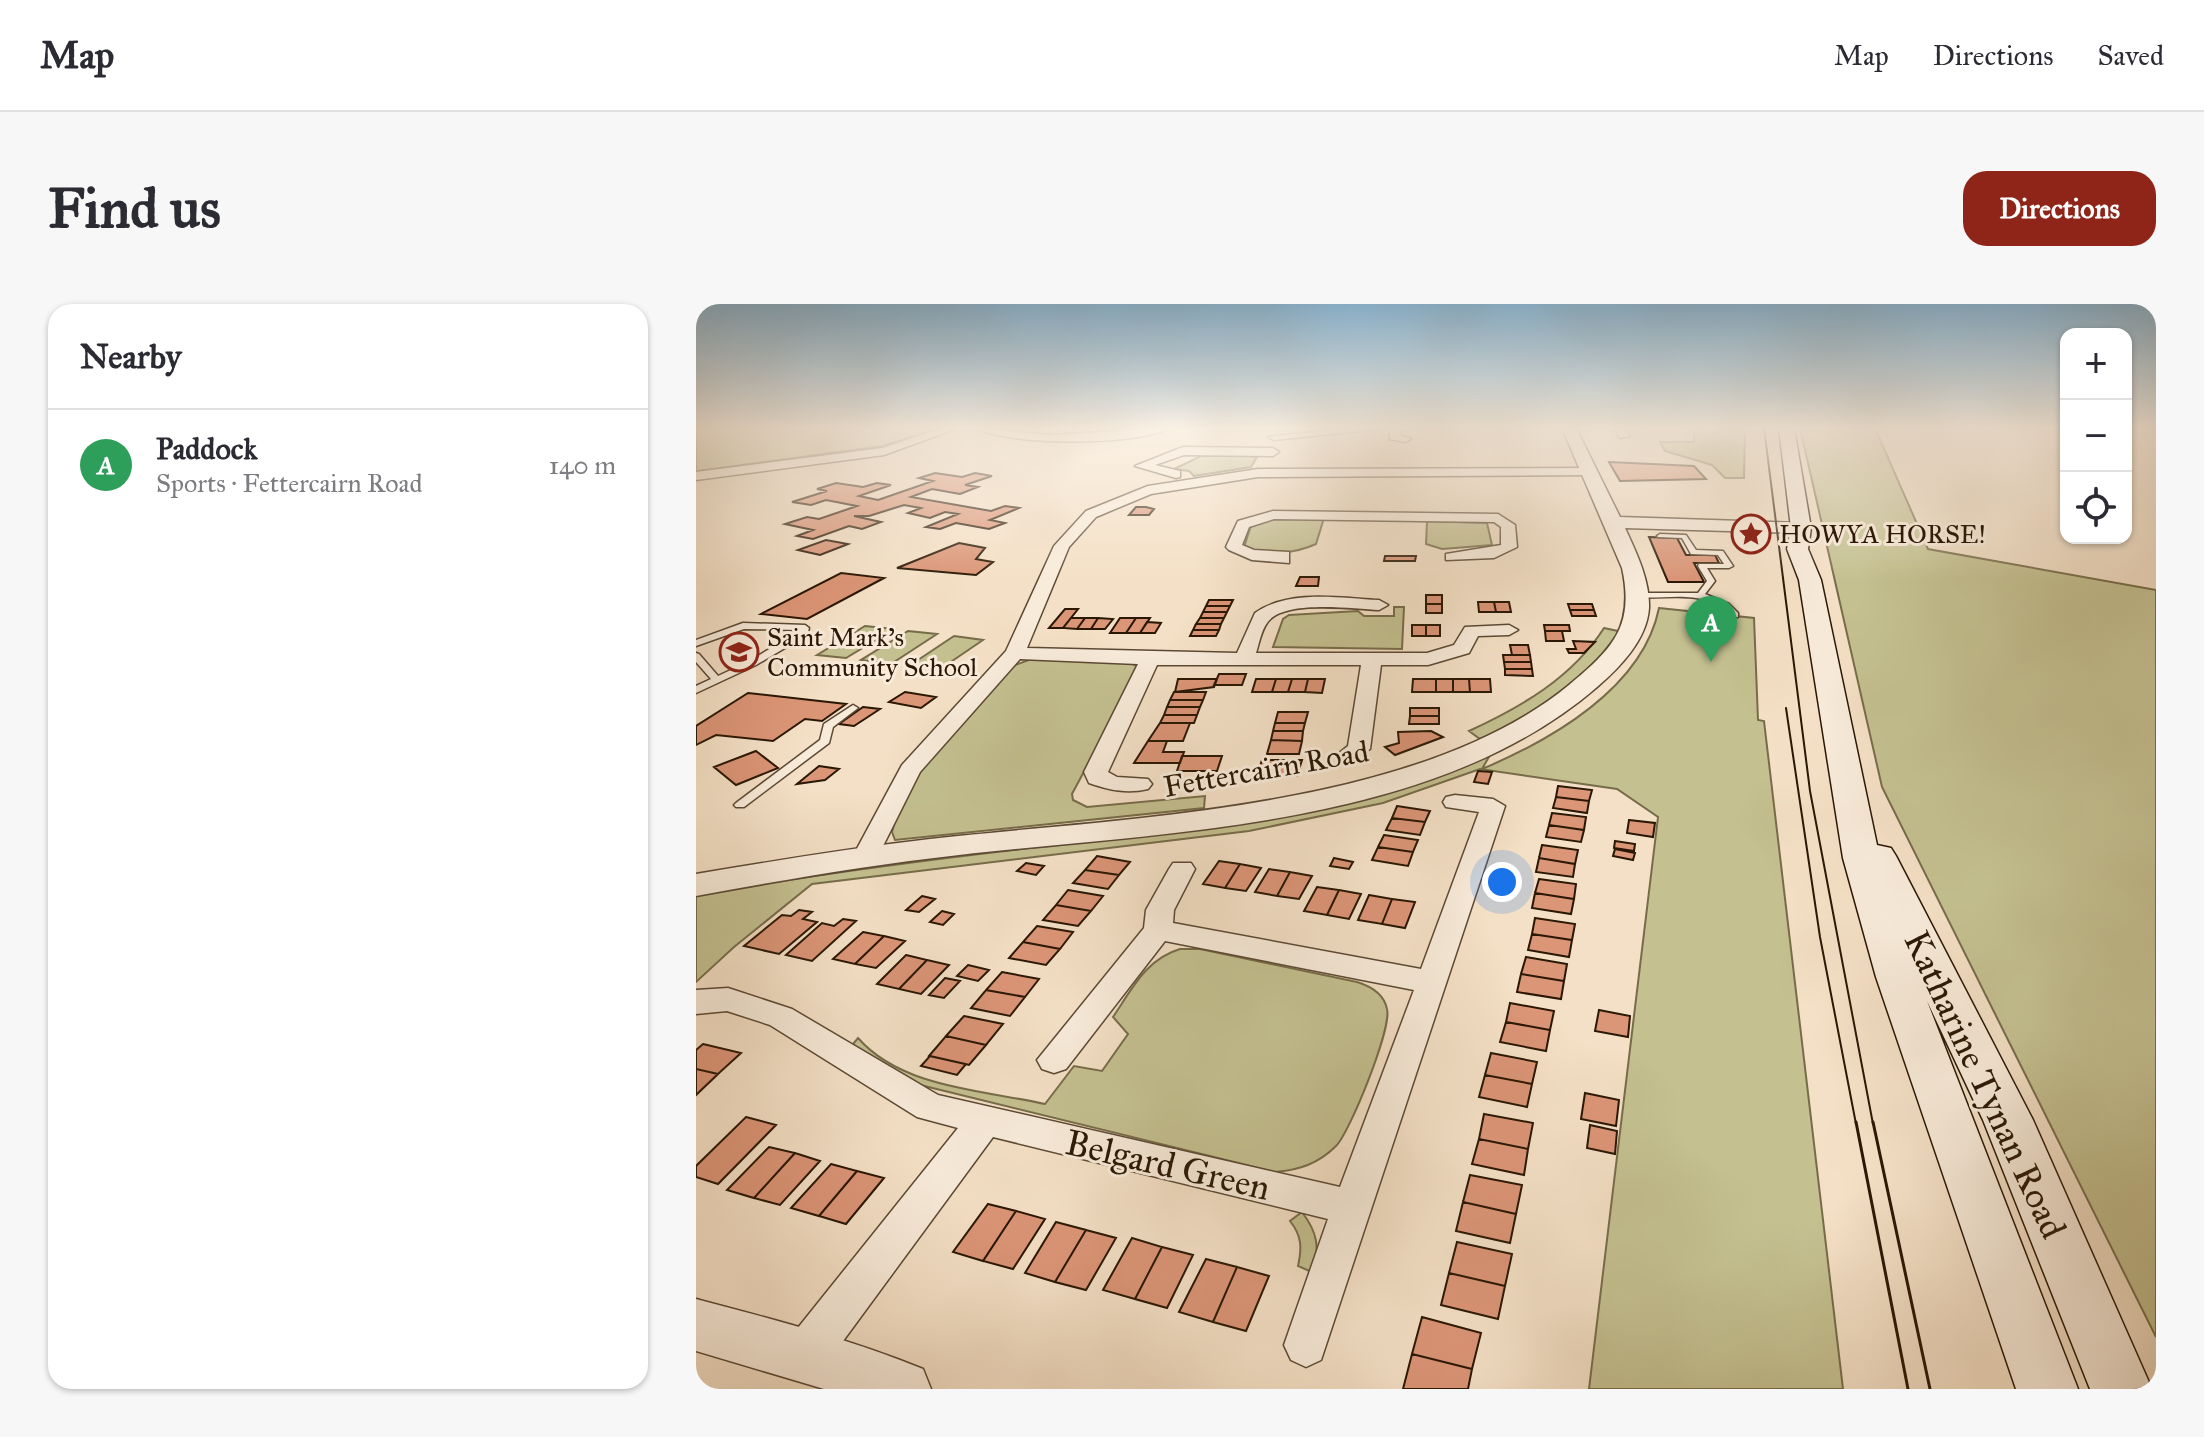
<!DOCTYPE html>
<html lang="en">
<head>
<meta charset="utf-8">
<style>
	body { margin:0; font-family:"IM FELL Great Primer",serif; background:#f7f7f7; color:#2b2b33 }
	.controls { position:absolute; right:24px; top:24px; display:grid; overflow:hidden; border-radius:16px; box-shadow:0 2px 6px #0004 }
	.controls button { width:72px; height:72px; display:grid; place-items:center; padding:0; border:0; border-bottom:2px solid #e1e1e2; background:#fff; color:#2b2b33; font:40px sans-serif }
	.you { position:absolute; left:806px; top:578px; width:28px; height:28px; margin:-20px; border:6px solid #fff; border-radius:50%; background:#1a73e8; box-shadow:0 0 0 12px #1a73e833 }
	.badge { display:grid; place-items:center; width:52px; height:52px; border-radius:50%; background:#8f2418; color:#fff; font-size:26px; font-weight:700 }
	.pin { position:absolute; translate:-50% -66px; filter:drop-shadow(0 2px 4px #0008) }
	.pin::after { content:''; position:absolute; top:42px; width:28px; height:24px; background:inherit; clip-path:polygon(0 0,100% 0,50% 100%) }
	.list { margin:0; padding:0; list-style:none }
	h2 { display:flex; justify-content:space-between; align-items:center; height:104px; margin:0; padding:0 32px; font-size:34px }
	h2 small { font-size:26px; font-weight:400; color:#7c7c81 }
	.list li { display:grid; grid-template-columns:52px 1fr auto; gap:24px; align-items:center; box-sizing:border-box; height:112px; padding:0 32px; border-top:2px solid #e1e1e2 }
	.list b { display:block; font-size:30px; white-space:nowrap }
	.list p { margin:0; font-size:26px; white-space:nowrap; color:#7c7c81 }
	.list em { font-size:26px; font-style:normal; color:#7c7c81 }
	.icon { flex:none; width:44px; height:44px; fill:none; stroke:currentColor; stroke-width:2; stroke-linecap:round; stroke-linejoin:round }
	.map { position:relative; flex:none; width:1460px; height:1085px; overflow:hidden; border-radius:24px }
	header { display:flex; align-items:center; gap:48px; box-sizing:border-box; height:112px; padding:0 40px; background:#fff; border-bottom:2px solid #e1e1e2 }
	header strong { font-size:38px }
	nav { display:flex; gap:44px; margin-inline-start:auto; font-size:28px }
	.intro { display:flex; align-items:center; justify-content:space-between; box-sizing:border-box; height:192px; padding:0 48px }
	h1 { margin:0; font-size:56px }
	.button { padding:20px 36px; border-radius:24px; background:#8f2418; color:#fff; font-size:28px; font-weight:700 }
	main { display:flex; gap:48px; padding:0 48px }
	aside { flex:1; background:#fff; border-radius:24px; box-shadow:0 2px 6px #0004 }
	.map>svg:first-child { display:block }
</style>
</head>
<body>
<header>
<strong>Map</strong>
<nav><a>Map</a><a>Directions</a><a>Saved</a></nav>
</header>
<div class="intro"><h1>Find us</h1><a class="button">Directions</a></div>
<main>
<aside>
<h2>Nearby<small></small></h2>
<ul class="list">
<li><span class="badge" style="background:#2e9e5b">A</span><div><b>Paddock</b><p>Sports · Fettercairn Road</p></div><em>140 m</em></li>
</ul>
</aside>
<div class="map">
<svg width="1460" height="1085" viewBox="0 0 1460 1085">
	<rect width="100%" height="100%" fill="#f4e0c6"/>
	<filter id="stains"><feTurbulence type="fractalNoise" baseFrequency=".0025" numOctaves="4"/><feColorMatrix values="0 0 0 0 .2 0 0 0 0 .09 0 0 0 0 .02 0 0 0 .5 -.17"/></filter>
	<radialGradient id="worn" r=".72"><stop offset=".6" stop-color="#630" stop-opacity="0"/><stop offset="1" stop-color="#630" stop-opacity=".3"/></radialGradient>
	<path fill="#c4c090" stroke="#776c4a" stroke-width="2" d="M0,124H244L187,142L0,167Z
		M999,124H1049L1048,174H1029L1016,161L969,147L964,138H998Z
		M1104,124H1179L1232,245L1460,286V1033L1186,483Z
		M505,152H555L561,153L555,163L498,172L493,167L478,165Z
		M578,214H628L620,240C598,250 571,252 548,243L556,219Z
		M731,217L791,219L796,241L746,245L730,240Z
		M698,303H708L706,345L577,343L587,315L593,311L662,307L668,312H698Z
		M963,304L1058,314L1062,416L1068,417L1147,1085H893L962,513L921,485L784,465L687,499L553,527L116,580L38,643L0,678V591C114,571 228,556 343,543C497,526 650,509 794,451L786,465C855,436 947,384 963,304Z
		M169,322L198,325L150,354L121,351Z
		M908,324L922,327L921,330C888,379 836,410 784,435L773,427C825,403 876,374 908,324Z
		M212,327L241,330L195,360L165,356Z
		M258,332L287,336L243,366L213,362Z
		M338,354L434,359L444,363L376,490L377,496L391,503L509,492L508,504L199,536L196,528L201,510L217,476L314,363Z
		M484,645H504L661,678C674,682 688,690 691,705C696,724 654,828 640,842C622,860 603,866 579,868L204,776L174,759L157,740L162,734C206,784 286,786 349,800L378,762L406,767L432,730L417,713C436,685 450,655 484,645Z
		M606,908C622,929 623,942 618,969L602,962C606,944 606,932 594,917Z"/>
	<path fill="#db9577" stroke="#2a1704" stroke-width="2" d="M913,158L998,162L1010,175L924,177Z
		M239,169L266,173L279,169L296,172L269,181L282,183L264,190L236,185L215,193L295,207L309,202L323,204L294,216L309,219L293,225L260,219L244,225L230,223L262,210L249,208L234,214L212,209L225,204L208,201L173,212H158L185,218L166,225L153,222L117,235L101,232L117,226L89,220L111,213L123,215L161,202L130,196L115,201L96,198L131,187L121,185L140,179L167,183L181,179L195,181L163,192L182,196L237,177L223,174Z
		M440,203H450L458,205L453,211H433Z
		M953,233L981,234L990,251H1019L1023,259H998L1008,278H972Z
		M130,236L152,240L124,251L102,246Z
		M263,239L289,244L280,255L297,258L280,271L201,264Z
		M689,252H720L719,257H688Z
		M145,269L188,274L111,315L65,310Z
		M604,273H623L622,282H600Z
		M730,291H746V300H730Z
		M513,296H537L534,302H510Z
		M782,298H798L800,308H783Z
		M798,298H813L815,308H800Z
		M730,300H746V309H730Z
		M872,300H896L898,306H874Z
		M510,302H534L531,308H507Z
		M369,305H382L367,324H353Z
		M874,306H898L900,312H876Z
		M507,308H531L528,314H504Z
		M375,314H389L381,325L367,324Z
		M389,314H402L395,325H381Z
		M402,314L417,315L409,325H395Z
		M424,314H440L430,329H414Z
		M440,314H454L444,329H430Z
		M504,314H528L525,320H500Z
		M451,318L465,319L459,329H444Z
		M500,320H525L523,326H497Z
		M716,321H730V332H716Z
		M730,321H744V332H730Z
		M848,321H873L874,327H849Z
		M497,326H523L520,332H494Z
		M849,327H866L868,337H850Z
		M877,337L899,338L888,349H873L871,345H880Z
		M814,341H832L834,351H816Z
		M807,351H834L835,358H808Z
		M808,358H835L836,365H809Z
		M809,365H836L837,372L809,371Z
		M523,370H550L546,381H518Z
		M482,375H521L518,383L479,388Z
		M560,375H580L576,388H556Z
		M580,375H596L592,388H576Z
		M596,375H612L609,388H592Z
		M612,375H629L626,389L609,388Z
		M717,375H740V388H716Z
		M740,375H757V388H740Z
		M757,375H773L774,388H757Z
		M773,375H794L795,388H774Z
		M209,388L240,393L225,404L193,398Z
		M478,388H510L507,396H474Z
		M52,389L150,400L126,417L109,415L77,437L20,431L0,441V422Z
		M474,396H507L504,403H471Z
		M167,403L184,405L158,422L143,420Z
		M471,403H504L501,411H468Z
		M714,404H743V412H714Z
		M582,408H612L609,419H579Z
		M468,411H501L498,419H464Z
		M714,412H743V420H713Z
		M464,419H494L487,437H452Z
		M579,419H609L607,427H577Z
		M577,427H607L606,437L575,436Z
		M735,427L747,433L699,451L689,443L703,439L702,428Z
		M575,436L606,437L603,450H571Z
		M452,437H471L467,448H488L484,459H438Z
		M60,447L82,464L40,481L18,463Z
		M486,452H526L521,467H481Z
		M566,456H606L601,472L561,471Z
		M123,462L143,465L129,476L101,480Z
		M782,467L796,468L792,480L778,478Z
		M862,482L896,486L893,497L860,493Z
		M860,493L893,497L891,509L857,504Z
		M701,502L734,507L729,518L696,514Z
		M856,509L890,513L888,526L853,521Z
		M696,514L729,518L724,531L690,526Z
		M933,516L959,519L957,533L931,529Z
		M853,521L888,526L885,538L850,533Z
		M688,531L722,536L717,548L682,543Z
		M919,537L939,540L938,547L918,544Z
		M846,541L882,546L879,560L843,554Z
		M682,543L717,548L712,562L676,556Z
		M919,545L939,549L937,556L917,552Z
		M401,552L434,558L423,571L389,566Z
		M638,554L657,558L653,565L634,562Z
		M843,554L879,560L877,573L840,568Z
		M523,557L544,560L529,584L507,580Z
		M330,559L348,562L340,571L321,567Z
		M544,560L565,564L550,587L529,584Z
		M573,565L594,568L581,592L559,588Z
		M389,566L423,571L412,585L377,579Z
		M594,568L616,572L603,595L581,592Z
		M843,575L880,580L878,595L839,589Z
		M621,583L643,586L631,611L608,607Z
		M372,586L407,592L395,607L360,601Z
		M643,586L665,590L653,615L631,611Z
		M839,589L878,595L875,610L836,604Z
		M673,591L696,595L686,620L662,616Z
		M226,592L239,595L223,608L210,606Z
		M696,595L719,598L709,624L686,620Z
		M360,601L395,607L382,622L347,616Z
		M103,606L116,608L107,615L121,618L83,650L48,642L86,611L95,612Z
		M246,607L258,610L247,621L234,618Z
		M839,614L879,620L876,636L836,630Z
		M147,615L160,617L116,657L90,651L126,619L138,622Z
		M341,622L377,628L364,645L327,638Z
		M167,628L188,632L159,660L137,655Z
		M836,630L876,636L873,653L832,646Z
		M188,632L209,637L180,664L159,660Z
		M327,638L364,645L350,661L313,654Z
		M210,651L231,656L203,685L181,680Z
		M830,653L871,660L868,677L825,670Z
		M231,656L253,661L225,690L203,685Z
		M272,661L293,666L282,677L261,672Z
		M306,668L343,675L329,693L290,686Z
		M825,670L868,677L865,695L821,688Z
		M249,674L264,677L248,694L233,691Z
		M290,686L329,693L314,712L275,704Z
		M814,699L858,707L854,726L810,718Z
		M903,706L934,712L932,733L899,727Z
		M268,712L307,720L290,741L250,732Z
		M810,718L854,726L850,747L804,738Z
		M250,732L290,741L273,761L233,752Z
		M7,740L45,749L22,770L0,765V746Z
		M795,749L841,758L836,780L789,771Z
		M234,752L270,760L261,771L225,762Z
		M0,765L22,770L0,791Z
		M789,771L836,780L831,803L783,793Z
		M889,789L923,796L920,822L885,815Z
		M788,810L837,819L832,845L783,835Z
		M50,813L80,821L22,880L0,873V862Z
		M894,821L921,827L919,850L891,844Z
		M783,835L832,845L828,871L776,860Z
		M73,843L99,849L58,894L31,886Z
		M99,849L124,857L84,901L58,894Z
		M135,860L161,867L123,912L95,904Z
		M161,867L188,874L150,920L123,912Z
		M774,871L826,881L820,910L767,898Z
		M767,898L820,910L814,939L760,927Z
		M292,900L320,907L287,957L257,948Z
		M320,907L349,915L317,965L287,957Z
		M360,918L390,926L359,978L329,969Z
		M390,926L420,934L390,986L359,978Z
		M436,934L466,943L439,995L407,986Z
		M761,938L816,950L809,982L753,969Z
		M466,943L497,951L471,1004L439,995Z
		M510,955L541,963L517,1018L483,1008Z
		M541,963L573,972L550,1027L517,1018Z
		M753,969L809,982L802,1015L745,1001Z
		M726,1013L785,1029L776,1065L716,1050Z
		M716,1050L776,1065L772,1085H707Z"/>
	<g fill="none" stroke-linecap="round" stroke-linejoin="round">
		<g stroke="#5c4934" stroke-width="3">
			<path id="service" d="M964,230L990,231L1000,246L1027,247L1037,262L1033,264H1011L1019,277L1009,290L1033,300L1042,309V313H1036C1006,283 976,296 939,293L938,291L942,289H1002L1011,277L1002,262L1003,260H1028L1022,251L995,250L986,234L962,233L961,232Z
				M47,319L109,321L113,324L111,331L60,361L0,389V382L15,375L0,358V349L3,350L22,372L54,357L104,326L48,325L0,342V336Z
				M157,401L162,404L137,423L133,439L48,503H40L38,501L40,499L124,436L128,420Z"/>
		</g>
		<g stroke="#5c4934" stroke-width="3">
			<path id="minor" d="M246,124H262L188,151L0,176V168L186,144Z
				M281,124L354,131L473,124C445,142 310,142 281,124Z
				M651,124H704V131L715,135L709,138L694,135L693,124L578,136L572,133Z
				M918,124H928L934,132L924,134Z
				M487,143L577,144L583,148L577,152L488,151L459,161L484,167V173L480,174L439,162Z
				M893,164L899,168L897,171L562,173L455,190L400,213L373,243L331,344L541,349L559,309C593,285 643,294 683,296L692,301L683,306C657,305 587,295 571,319C565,327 563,340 560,349H731L758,341L769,323L813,321L822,326L813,331L782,332L773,349L732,361H685L674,445L653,457L642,450L652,442L665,361H461L412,468L421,473L452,475L456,480L452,485C431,490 413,486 393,479L388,468L442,360L324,355L224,468L179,558H161L157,552L206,461L310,347L358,242L390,207L452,182L562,165Z
				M577,207L802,210L819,221L821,243L798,254L750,256V250L805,241V223L798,218L578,215L553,223L546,241L558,246L593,248V259L556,256L533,246L530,243L542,217Z
				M759,491L797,495L809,502L625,1056L610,1063L595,1056L588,1041L632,915L297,833L125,1067L109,1073L93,1067L87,1051L93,1035L262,824L221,813L74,721L31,707L0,710V686L32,684L96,705L242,791L644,883L718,686L469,637L370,765L358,769L346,765L341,756L448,624L450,606L473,565L477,559H495L499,565L478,606L477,619L725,665L783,508L750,503L747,498L750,493Z"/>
		</g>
		<g stroke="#5c4934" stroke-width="3">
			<path id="tertiary" d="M866,124H880L924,213L1105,219L1114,224L1105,229L929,224C940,248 954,276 953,304C951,336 923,364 901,383C737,525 469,527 263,551C174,561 87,576 0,592V570C78,557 155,544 234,535C426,513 720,507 873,381C916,345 939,323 926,264Z
				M0,995C76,1015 153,1035 227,1065L235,1085H128L0,1047Z"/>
		</g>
		<g stroke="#2a1704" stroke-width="3">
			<path id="secondary" d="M1083,124H1098L1115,224L1112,245L1125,276L1181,541L1195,544L1200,552L1337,816L1456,1085H1394L1287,816L1231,697L1382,1085H1320L1180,673L1147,554L1103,276L1091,245L1095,224Z"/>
		</g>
		<use href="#service" fill="#f8ebda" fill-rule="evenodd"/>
		<use href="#minor" fill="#f8ebda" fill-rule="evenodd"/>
		<use href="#tertiary" fill="#f8ebda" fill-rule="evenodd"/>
		<use href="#secondary" fill="#f8ebda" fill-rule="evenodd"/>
		<path stroke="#2a1704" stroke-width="2" d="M1068,124L1114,487L1177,820
			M1090,404L1124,633L1160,820"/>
		<path stroke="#2a1704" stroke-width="3" d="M1160,818L1212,1085
			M1177,818L1234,1085"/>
	</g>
	<linearGradient id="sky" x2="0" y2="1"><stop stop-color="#8ab7d6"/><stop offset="0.45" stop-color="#faf1e5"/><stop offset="1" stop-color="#faf1e5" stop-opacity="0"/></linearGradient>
	<rect width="1460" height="276" fill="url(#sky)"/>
	<defs>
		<g id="sight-ring" transform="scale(2)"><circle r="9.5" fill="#f8ebda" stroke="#8f2418" stroke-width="1.5"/><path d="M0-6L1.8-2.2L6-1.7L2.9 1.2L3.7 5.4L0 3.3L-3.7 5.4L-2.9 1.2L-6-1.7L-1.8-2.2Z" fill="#8f2418"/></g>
		<g id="school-ring" transform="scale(2)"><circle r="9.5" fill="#f8ebda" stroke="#8f2418" stroke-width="1.5"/><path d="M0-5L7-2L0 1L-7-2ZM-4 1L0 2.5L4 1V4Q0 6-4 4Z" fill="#8f2418"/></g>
	</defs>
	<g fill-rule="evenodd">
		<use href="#sight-ring" x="1055" y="230"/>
		<use href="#school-ring" x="43" y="348"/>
	</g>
	<g text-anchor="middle" stroke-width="6" stroke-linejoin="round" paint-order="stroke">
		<g font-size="26" fill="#2a1704" stroke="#f8ebda" text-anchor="start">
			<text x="1083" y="239">HOWYA HORSE!</text>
			<text x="71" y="342">Saint Mark's<tspan x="71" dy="30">Community School</tspan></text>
		</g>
		<g font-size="30" fill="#2a1704" stroke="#f8ebda">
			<text transform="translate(570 465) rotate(-10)" y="10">Fettercairn Road</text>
		</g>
		<g font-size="36" fill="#2a1704" stroke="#f8ebda">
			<text transform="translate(1290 780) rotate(65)" y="13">Katharine Tynan Road</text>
			<text transform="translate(472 860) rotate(13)" y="13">Belgard Green</text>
		</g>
	</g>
	<rect width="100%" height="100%" filter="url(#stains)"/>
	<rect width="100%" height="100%" fill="url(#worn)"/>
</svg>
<div class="controls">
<button>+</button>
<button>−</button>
<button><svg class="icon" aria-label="locate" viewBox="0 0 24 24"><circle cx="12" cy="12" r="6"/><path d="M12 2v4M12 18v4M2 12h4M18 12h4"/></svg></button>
</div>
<div class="you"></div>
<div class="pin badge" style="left:1015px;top:358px;background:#2e9e5b">A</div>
</div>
</main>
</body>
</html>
